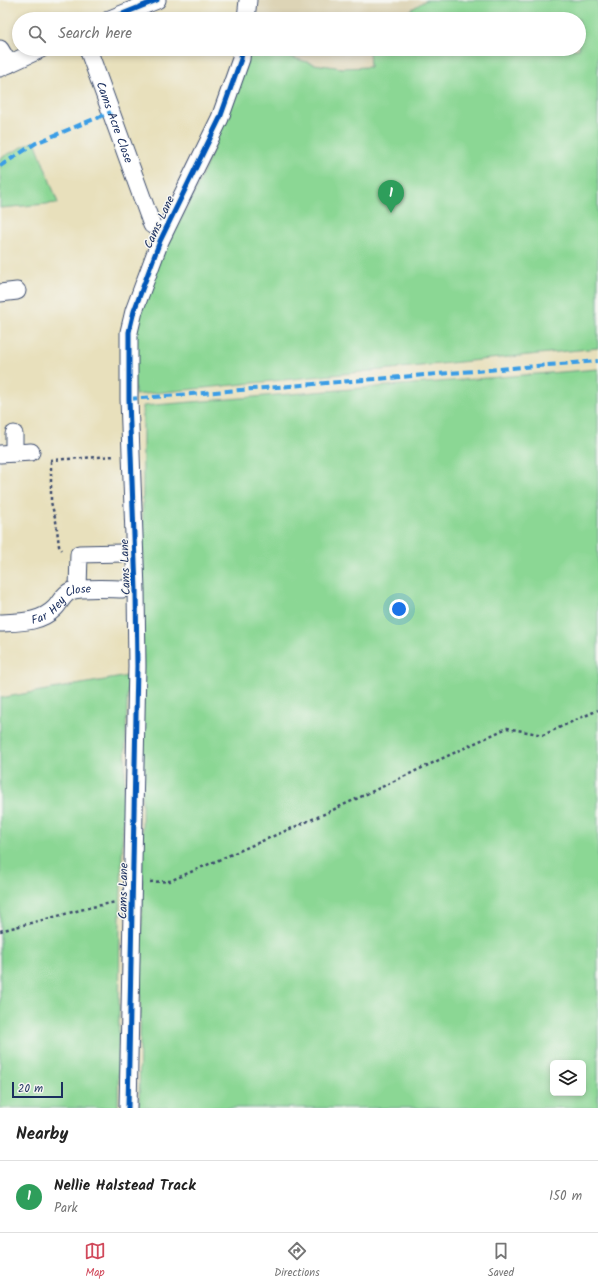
<!DOCTYPE html>
<html lang="en">
<head>
<meta charset="utf-8">
<style>
	body { margin:0; font-family:Kalam,sans-serif; background:#f2f2f2; color:#222 }
	.controls { position:absolute; right:12px; bottom:12px; display:grid; overflow:hidden; border-radius:6px; box-shadow:0 2px 6px #0003 }
	.controls button { width:36px; height:36px; display:grid; place-items:center; padding:0; border:0; border-bottom:1px solid #e0e0e0; background:#fff; color:#222; font:20px sans-serif }
	.scale { position:absolute; left:12px; bottom:10px; width:51px; box-sizing:border-box; padding-left:4px; border:2px solid #1b2f5e; border-top:0; font-size:11px; line-height:14px; white-space:nowrap; color:#1b2f5e; -webkit-text-stroke:3px #f6f6f2; paint-order:stroke }
	.you { position:absolute; left:399px; top:609px; width:14px; height:14px; margin:-10px; border:3px solid #fff; border-radius:50%; background:#1a73e8; box-shadow:0 0 0 6px #1a73e833 }
	.badge { display:grid; place-items:center; width:26px; height:26px; border-radius:50%; background:#d1495b; color:#fff; font-size:13px; font-weight:700 }
	.pin { position:absolute; translate:-50% -33px; filter:drop-shadow(0 1px 2px #0008) }
	.pin::after { content:''; position:absolute; top:21px; width:14px; height:12px; background:inherit; clip-path:polygon(0 0,100% 0,50% 100%) }
	.list { margin:0; padding:0; list-style:none }
	h2 { display:flex; justify-content:space-between; align-items:center; height:52px; margin:0; padding:0 16px; font-size:17px }
	h2 small { font-size:13px; font-weight:400; color:#767676 }
	.list li { display:grid; grid-template-columns:26px 1fr auto; gap:12px; align-items:center; box-sizing:border-box; height:72px; padding:0 16px; border-top:1px solid #e0e0e0 }
	.list b { display:block; font-size:15px; white-space:nowrap }
	.list p { margin:0; font-size:13px; white-space:nowrap; color:#767676 }
	.list em { font-size:13px; font-style:normal; color:#767676 }
	.icon { flex:none; width:22px; height:22px; fill:none; stroke:currentColor; stroke-width:2; stroke-linecap:round; stroke-linejoin:round }
	.map { position:relative; flex:none; width:598px; height:1108px; overflow:hidden }
	.search { position:absolute; background:#fff; box-shadow:0 2px 6px #0003; left:12px; right:12px; top:12px; height:44px; display:flex; align-items:center; gap:10px; box-sizing:border-box; padding:0 14px; border-radius:22px; color:#767676; font-size:15px }
	.sheet { height:124px; background:#fff }
	nav { display:flex; justify-content:space-around; align-items:center; box-sizing:border-box; height:56px; border-top:1px solid #e0e0e0; background:#fff; font-size:11px; color:#767676 }
	nav a { display:grid; justify-items:center; gap:2px }
	nav .on { color:#d1495b }
	.map>svg:first-child { display:block }
</style>
</head>
<body>
<div class="map">
<svg width="598" height="1108" viewBox="0 0 598 1108">
	<rect width="100%" height="100%" fill="#f6f6f2"/>
	<filter id="ink" filterUnits="userSpaceOnUse"><feTurbulence type="fractalNoise" baseFrequency=".025" numOctaves="2"/><feDisplacementMap in="SourceGraphic" scale="8" xChannelSelector="R" yChannelSelector="G"/><feConvolveMatrix kernelMatrix="1 2 1 2 8 2 1 2 1" color-interpolation-filters="sRGB"/></filter>
	<filter id="wash" filterUnits="userSpaceOnUse"><feTurbulence type="fractalNoise" baseFrequency=".012" numOctaves="4" result="noise"/><feDisplacementMap in="SourceGraphic" scale="16" xChannelSelector="R" yChannelSelector="G"/><feGaussianBlur stdDeviation="0.9" result="paint"/><feColorMatrix in="noise" values="0 0 0 0 0 0 0 0 0 0 0 0 0 0 0 0 0 1.4 0 .05"/><feComposite in="paint" operator="in"/></filter>
	<g filter="url(#wash)">
		<rect width="100%" height="100%" fill="#e8e0bc"/>
		<path fill="#ddd4b6" d="M254,0H426L397,19H252Z
			M264,49H369L370,67L342,68L314,64Z"/>
		<path fill="#8bd794" stroke="#538379" fill-rule="evenodd" d="M426,0H598V348L135,395L133,332L156,267L195,192L216,142L247,49H264L314,64L342,68L370,67L369,49H579V19H397Z
			M35,141L58,203L0,208V158Z
			M598,369V1108H139L142,898L143,406ZM553,1063H583V1093H553Z
			M128,676L120,915L118,1108H0V698Z"/>
	</g>
	<g filter="url(#ink)">
		<g fill="none" stroke-linecap="round" stroke-linejoin="round">
			<g stroke="#3a4a6c" stroke-width="19">
				<g id="minor">
					<path d="M110,19L157,0"/>
					<path d="M246,19L248,0"/>
					<path d="M0,49L9,64"/>
					<path id="s1" d="M88,49L152,225"/>
					<path d="M0,68L41,49"/>
					<path d="M0,293L17,291"/>
					<path d="M14,434V453"/>
					<path d="M0,454L31,452"/>
					<path d="M78,589L79,554L123,553"/>
					<path id="s2" d="M0,623C20,622 40,623 55,608C60,603 63,594 71,591C80,587 112,589 123,589"/>
					<path d="M128,1108L137,666L136,590L129,399V332L134,311L160,241L220,118L241,59L242,49"/>
				</g>
			</g>
			<path stroke="#3a4a6c" stroke-width="2.5" stroke-dasharray="3 3" stroke-linecap="butt" d="M50,460L115,456
				M51,461V502L56,521L59,546L62,550
				M150,882L170,881L322,815L507,728L543,735L598,710
				M0,931L92,907L116,902"/>
			<use href="#minor" stroke="#fff" stroke-width="17"/>
			<path stroke="#3b9de6" stroke-width="4" stroke-dasharray="8 4" stroke-linecap="butt" d="M0,166L36,143L111,112
				M129,399L598,361"/>
			<g stroke="#f6f6f2" stroke-width="8">
				<path id="cycleway" d="M110,19L157,0
					M128,1108L137,666L136,590L129,399V332L134,311L160,241L220,118L241,59L242,49"/>
			</g>
			<use href="#cycleway" stroke="#0057b8" stroke-width="5"/>
		</g>
	</g>
	<g text-anchor="middle" stroke-width="3" stroke-linejoin="round" paint-order="stroke">
		<g font-size="12" fill="#1b2f5e" stroke="#f6f6f2">
			<text dy="4" stroke="none"><textPath href="#s1" startOffset="78">Cams Acre Close</textPath></text>
			<text transform="translate(159 222) rotate(-65)" y="4">Cams Lane</text>
			<text transform="translate(125 567) rotate(-92)" y="4">Cams Lane</text>
			<text dy="4" stroke="none"><textPath href="#s2" startOffset="67">Far Hey Close</textPath></text>
			<text transform="translate(123 891) rotate(-89)" y="4">Cams Lane</text>
		</g>
	</g>
</svg>
<div class="controls">
<button><svg class="icon" aria-label="layers" viewBox="0 0 24 24"><path d="M12 4l9 5-9 5-9-5zM3 14l9 5 9-5"/></svg></button>
</div>
<div class="scale">20 m</div>
<div class="you"></div>
<div class="pin badge" style="left:391px;top:213px;background:#2e9e5b">1</div>
<div class="search"><svg class="icon" aria-label="search" viewBox="0 0 24 24"><circle cx="10" cy="10" r="6"/><path d="M15 15l6 6"/></svg>Search here</div>
</div>
<section class="sheet">
<h2>Nearby<small></small></h2>
<ul class="list">
<li><span class="badge" style="background:#2e9e5b">1</span><div><b>Nellie Halstead Track</b><p>Park</p></div><em>150 m</em></li>
</ul>
</section>
<nav>
<a class="on"><svg class="icon" aria-label="map" viewBox="0 0 24 24"><path d="M3 6l6-2 6 2 6-2v14l-6 2-6-2-6 2zM9 4v14M15 6v14"/></svg>Map</a>
<a><svg class="icon" aria-label="directions" viewBox="0 0 24 24"><path d="M12 3l9 9-9 9-9-9zM9 14v-3h6M13 9l2 2-2 2"/></svg>Directions</a>
<a><svg class="icon" aria-label="saved" viewBox="0 0 24 24"><path d="M7 4h10v16l-5-4-5 4z"/></svg>Saved</a>
</nav>
</body>
</html>
